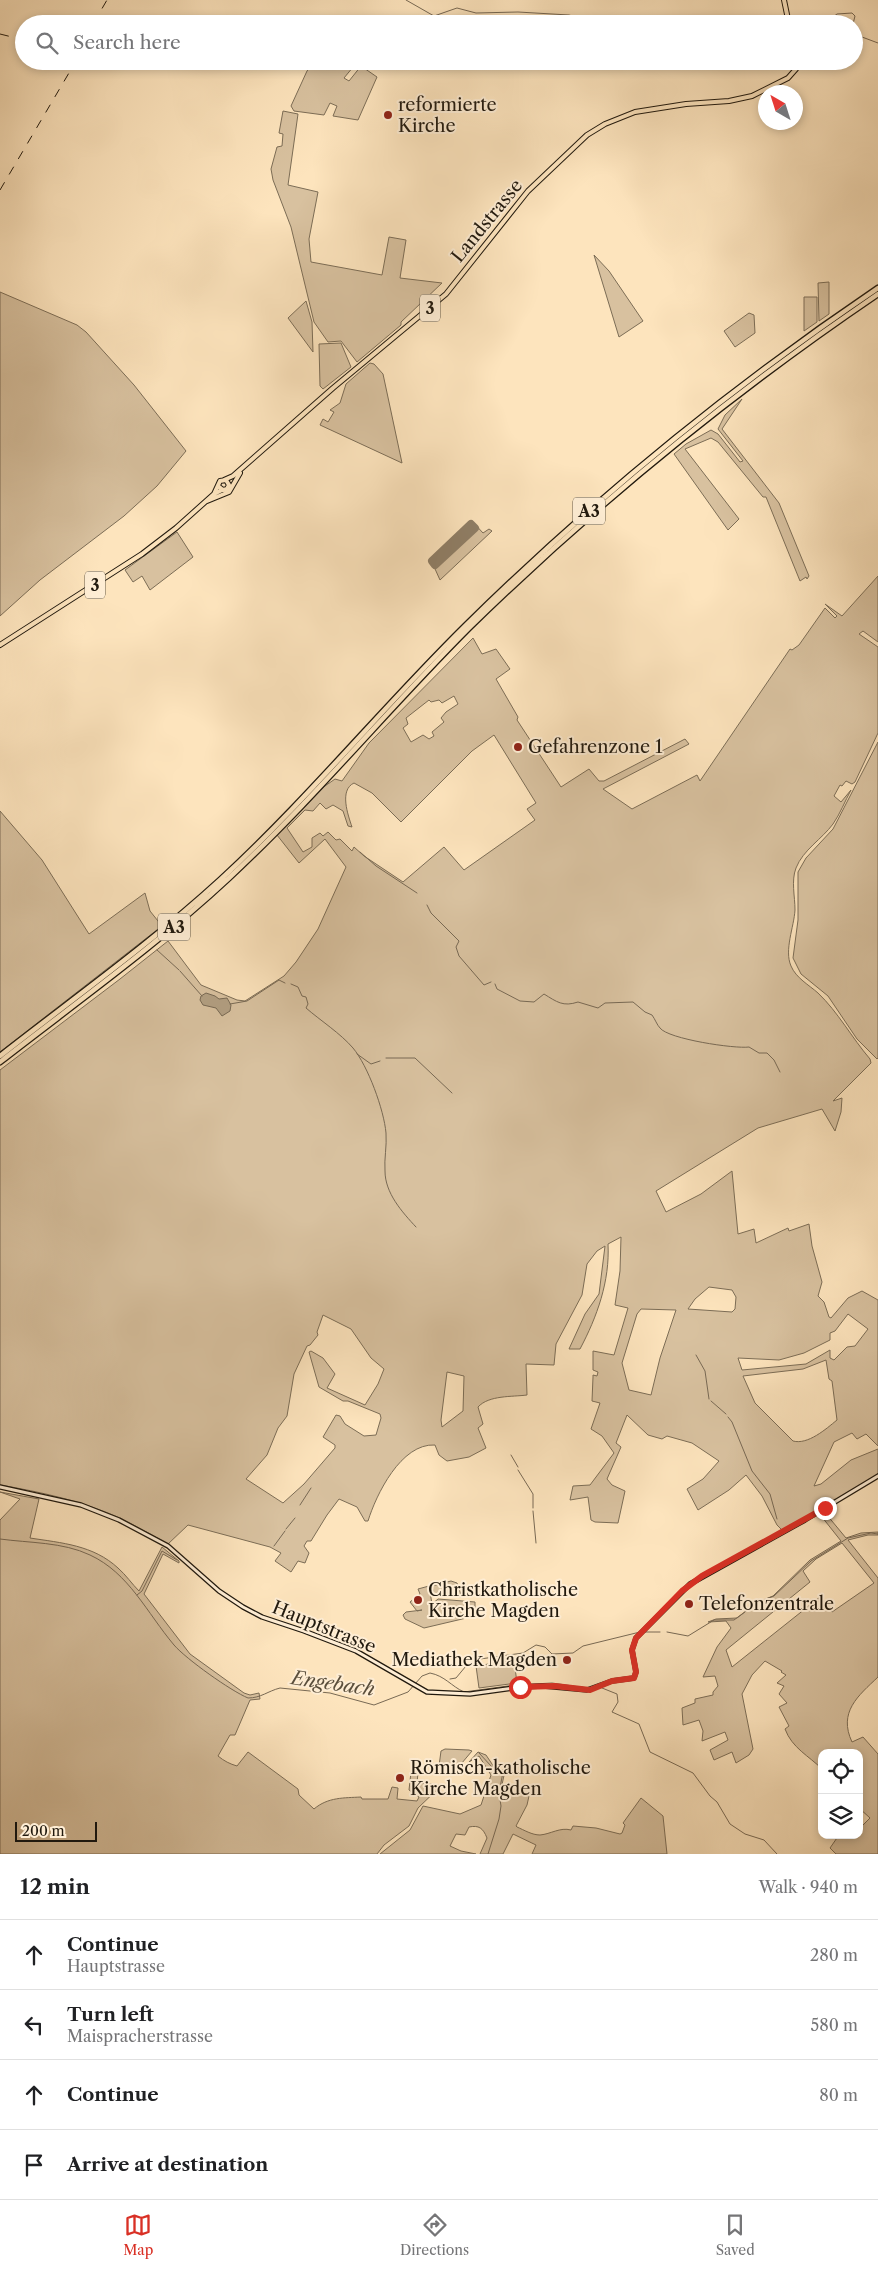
<!DOCTYPE html>
<html lang="en">
<head>
<meta charset="utf-8">
<style>
	body { margin:0; font-family:"Libre Caslon Text",serif; background:#f6f6f6; color:#202124 }
	.controls { position:absolute; right:15px; bottom:15px; display:grid; overflow:hidden; border-radius:10px; box-shadow:0 2px 8px #0003 }
	.controls button { width:45px; height:45px; display:grid; place-items:center; padding:0; border:0; border-bottom:1px solid #e0e0e0; background:#fff; color:#202124; font:25px sans-serif }
	.compass { position:absolute; left:758px; top:85px; width:45px; height:45px; border-radius:50%; background:#fff; box-shadow:0 2px 8px #0003; rotate:321deg }
	.scale { position:absolute; left:15px; bottom:12px; width:82px; box-sizing:border-box; padding-left:5px; border:2px solid #21190e; border-top:0; font-size:14px; line-height:18px; white-space:nowrap; color:#21190e; -webkit-text-stroke:4px #feedd4; paint-order:stroke }
	.stop { position:absolute; width:15px; height:15px; margin:-11px; border:4px solid #d93025; border-radius:50%; background:#fff }
	.stop.end { background:#d93025; border-color:#fff; box-shadow:0 1px 5px #0008 }
	.list { margin:0; padding:0; list-style:none }
	h2 { display:flex; justify-content:space-between; align-items:center; height:65px; margin:0; padding:0 20px; font-size:21px }
	h2 small { font-size:16px; font-weight:400; color:#757577 }
	.list li { display:grid; grid-template-columns:32px 1fr auto; gap:15px; align-items:center; box-sizing:border-box; height:70px; padding:0 20px; border-top:1px solid #e0e0e0 }
	.list b { display:block; font-size:19px; white-space:nowrap }
	.list p { margin:0; font-size:16px; white-space:nowrap; color:#757577 }
	.list em { font-size:16px; font-style:normal; color:#757577 }
	.icon { flex:none; width:28px; height:28px; fill:none; stroke:currentColor; stroke-width:2; stroke-linecap:round; stroke-linejoin:round }
	.map { position:relative; flex:none; width:878px; height:1854px; overflow:hidden }
	.search { position:absolute; background:#fff; box-shadow:0 2px 8px #0003; left:15px; right:15px; top:15px; height:55px; display:flex; align-items:center; gap:12px; box-sizing:border-box; padding:0 18px; border-radius:28px; color:#757577; font-size:19px }
	.sheet { height:345px; background:#fff }
	nav { display:flex; justify-content:space-around; align-items:center; box-sizing:border-box; height:70px; border-top:1px solid #e0e0e0; background:#fff; font-size:14px; color:#757577 }
	nav a { display:grid; justify-items:center; gap:2px }
	nav .on { color:#d93025 }
	.map>svg:first-child { display:block }
</style>
</head>
<body>
<div class="map">
<svg width="878" height="1854" viewBox="0 0 878 1854">
	<rect width="100%" height="100%" fill="#fde4bd"/>
	<filter id="stains"><feTurbulence type="fractalNoise" baseFrequency=".004" numOctaves="4"/><feColorMatrix values="0 0 0 0 .2 0 0 0 0 .09 0 0 0 0 .02 0 0 0 .5 -.17"/></filter>
	<radialGradient id="worn" r=".72"><stop offset=".6" stop-color="#630" stop-opacity="0"/><stop offset="1" stop-color="#630" stop-opacity=".3"/></radialGradient>
	<path fill="#d8c19f" stroke="#7c6d56" fill-rule="evenodd" d="M315,61H358L344,78L349,81L361,66L377,77L358,120L333,116L337,106L330,103L324,115L294,111L291,106L307,71Z
		M283,111L298,114L288,185L318,192L309,239L311,262L382,275L389,237L406,240L400,278L442,283L401,322V325L357,362L341,341L328,342L314,322L291,227L273,180L271,169L277,147L282,146L283,134L279,133Z
		M594,255L609,271L643,321L619,337Z
		M829,282V314L819,321L818,283Z
		M0,292L77,325L86,332L134,385L186,451L157,486L124,516L40,580L0,616Z
		M804,297H817V322L804,331Z
		M306,301L312,322L313,352L288,318Z
		M749,313L754,315L755,333L735,347L724,331Z
		M341,343L351,367L323,389L320,386L319,344Z
		M370,363L374,364L383,374L402,463L320,425L323,419L328,422L334,412L330,410L340,403L346,384Z
		M742,399L722,429L779,503L809,576L807,579L806,577L800,581L766,497H763L718,442L711,438L685,449L739,519L728,530L674,454L686,444L711,430L718,434L740,462L743,461L718,429L725,415Z
		M472,521L483,533L489,529L492,531L440,580L431,560Z
		M177,532L193,557L150,590L142,576L133,582L125,570Z
		M878,576V642L863,631L859,634L878,647V733L855,782L852,784L846,781L842,786L840,785L834,796L841,802L851,790C845,801 840,814 833,824C822,839 803,850 796,868C791,881 795,896 795,910C794,927 784,950 791,966C796,978 809,985 818,993C838,1012 852,1038 870,1059L871,1063L833,1101L842,1098L841,1112L835,1131L822,1109L758,1128L656,1191L666,1212L701,1194L732,1171L738,1234L754,1229L756,1243L788,1228L789,1231L809,1224L812,1246L822,1282L818,1296L824,1302L829,1317L831,1318L848,1298L862,1291L878,1300V1446L866,1434L857,1439L852,1433L834,1442L814,1486L821,1484L851,1460L878,1449V1474L822,1509L846,1538L861,1533L878,1532V1535H868L848,1540L878,1578V1677C858,1696 838,1712 852,1742L863,1737L878,1754V1854H836L830,1848L839,1835H859V1829L870,1818L859,1808V1753H822V1769C809,1756 792,1748 785,1729L789,1726L779,1707L787,1703L779,1694L784,1686L777,1683L786,1675L781,1672L782,1671L765,1661L752,1675L742,1694L753,1749L749,1755L736,1763L732,1752L714,1760L710,1750L728,1740L725,1732L702,1741L703,1731L699,1720L683,1725L682,1708L695,1703V1699L713,1695V1692L718,1686L715,1676L703,1677L717,1647L731,1628L726,1621L708,1622L716,1619L737,1618L758,1602L773,1596L810,1560L841,1541L818,1512L782,1530L777,1525L762,1496L746,1475L729,1490L698,1510L687,1489L703,1479L719,1461L692,1443L667,1436L662,1439L648,1435L627,1415L616,1443L621,1447L607,1479L612,1485L625,1491L618,1523L595,1522L591,1520L588,1497L570,1500L573,1486L590,1485L614,1453L602,1436L591,1429L600,1403L592,1401L593,1377V1375L597,1376L598,1372L593,1370V1351L614,1355L628,1308L615,1305L620,1271L621,1237L608,1244C610,1281 597,1317 580,1349H569L585,1314L599,1294L605,1246L597,1251L587,1264L582,1295L556,1344L554,1365L526,1364L527,1395C512,1397 489,1395 478,1407L483,1424L478,1428L486,1448L469,1457L447,1461L439,1455L435,1445C401,1443 376,1495 368,1521H365L357,1507L339,1499L327,1515L311,1541H307L304,1546L309,1553L305,1563L298,1561L291,1572L275,1561L281,1553L270,1547L188,1525L168,1544C152,1535 136,1526 120,1518C82,1501 41,1492 0,1485V1070L120,979L168,941L201,985L237,1000L245,1001L284,976L296,962L318,929L346,867L325,839L299,863L277,835L325,786L335,779L342,781L369,743L473,638L482,654L496,649L510,669L496,679L518,717L517,720L561,787L589,769L599,781H604L685,739L689,744L603,789L632,809L697,775L700,781L790,649L792,650L799,645L825,608L835,618L837,616L825,604L842,616ZM454,696L458,704L446,712L441,718L444,722L432,732L434,736L429,739L423,735L411,742L403,728L408,724L406,718L429,700L431,702L439,700L442,703ZM494,735L536,803L527,809L535,820L464,870L444,847L403,882L364,856L354,847L352,851L340,839L336,840L328,832L323,836L320,833L312,838V847L303,852L287,828L305,810L313,811L320,803L326,809L333,805L343,811L348,826L352,827C348,815 339,790 354,783L372,793L401,822L472,751ZM709,1287L732,1290L736,1297L735,1309L732,1312L688,1309L695,1299ZM641,1309L676,1310L660,1358L651,1395L629,1390L622,1363L637,1314ZM848,1314L868,1329L855,1346L847,1347L834,1360L830,1358V1350L806,1364L742,1370L738,1358L779,1360L804,1353L830,1340V1333L835,1331ZM323,1315L351,1329L371,1358L384,1369L378,1384L365,1405L327,1388L335,1374L323,1358L311,1351L309,1352L319,1387L343,1401H348L380,1414L381,1418L376,1435L364,1436L345,1424L340,1416L336,1415L323,1437L335,1445V1448L304,1484L283,1503L246,1479L267,1455L278,1428L287,1416L294,1374L307,1346L310,1345L318,1335L317,1332ZM826,1360L829,1379L832,1381L837,1420C826,1429 808,1445 793,1441L755,1403L743,1376L803,1369ZM447,1372L464,1376L463,1411L442,1427L441,1420ZM842,1543L874,1583L832,1612L820,1597L732,1667L726,1650L810,1582L803,1571L816,1559Z
		M878,742V1058L877,1059L857,1039L828,996L801,974L793,958L798,920V872L806,858L833,829Z
		M0,811L42,860L89,934L145,893L150,911L162,926L0,1052Z
		M0,1492L39,1499L30,1538C62,1543 93,1545 118,1568C126,1575 132,1584 139,1591L162,1547L179,1561V1563L163,1554L144,1594L190,1654L244,1693L250,1695L259,1693L260,1699L250,1700L235,1735H230L218,1756C224,1761 230,1764 237,1766L248,1752L298,1789L299,1795L314,1809C328,1797 344,1798 361,1797L362,1799H388L392,1787L398,1788L397,1799L417,1801L419,1797L409,1790L411,1772L418,1773L417,1783L442,1785L418,1808L409,1826L384,1845L377,1854H0V1520L20,1499Z
		M451,1581L457,1583L462,1597L434,1596L432,1586Z
		M429,1586L432,1604L438,1599L475,1602V1616L424,1628L405,1619L403,1615L406,1612L422,1610L417,1611L410,1602L420,1594L418,1589Z
		M514,1660L517,1683L479,1688L476,1666Z
		M445,1749L469,1750L472,1751L456,1770L439,1766L441,1751Z
		M478,1752L486,1755L494,1767L505,1771L501,1789L529,1796L527,1805L516,1826L517,1827C524,1830 532,1835 540,1835C551,1834 560,1827 571,1830L573,1826L596,1828L620,1834L622,1833L625,1825L623,1823L641,1798L663,1816L667,1854H532L536,1845L513,1834L503,1854H480L487,1838C483,1828 479,1825 469,1827L465,1835L456,1834L450,1846L461,1851L476,1854H380L410,1830L423,1806L460,1814L481,1805L491,1775L479,1756L469,1762Z"/>
	<path fill="#b29f82" stroke="#786954" d="M206,993L215,996L219,999L227,998L231,1005L230,1011L222,1016L216,1008L203,1005L200,1000L201,996Z"/>
	<g fill="none" stroke-linecap="round" stroke-linejoin="round">
		<path stroke="#786954" stroke-width="1" d="M406,0L434,16L457,8L476,13L518,12L569,15L576,17L586,24
			M791,20H829L837,14L852,13L855,16L853,24
			M650,24C659,21 668,17 676,24
			M745,24L787,20
			M854,34L878,43
			M360,852L376,866L417,893
			M427,905L431,913L459,941L456,947L459,956L484,985L491,982
			M157,950L179,970
			M180,971L202,996
			M291,984L298,987L302,996L306,997L308,1004L306,1008C321,1021 340,1033 353,1048C368,1066 384,1110 386,1133C387,1146 384,1159 385,1171C385,1193 402,1212 416,1227
			M495,984L497,989L520,1001L534,1002L544,994C557,1002 563,1007 578,1002L598,1008L605,1003L633,1002L645,1012L652,1015C655,1019 657,1025 660,1028C668,1039 735,1049 749,1047L759,1053H767L774,1060L780,1072
			M230,1004L247,1001L279,980L285,983
			M357,1054L371,1064L380,1061
			M386,1058H415L452,1093
			M696,1355L705,1371L709,1399
			M711,1401L726,1414
			M728,1417L732,1422L752,1471L770,1494L777,1519
			M511,1455L518,1467
			M518,1470L533,1494V1508
			M300,1505L311,1488
			M533,1511L536,1543
			M286,1529L295,1518
			M0,1539C29,1543 63,1542 90,1555C129,1573 147,1613 174,1645C186,1659 231,1691 248,1698C261,1698 268,1691 280,1688L330,1693L374,1705L408,1692L422,1676L430,1673C445,1676 451,1686 464,1692L515,1685L552,1683L587,1688
			M274,1546L285,1531
			M137,1595L142,1591L162,1551L177,1560
			M644,1632H660
			M667,1632L688,1636L714,1620H734L758,1602L774,1596L811,1561L848,1538L871,1533L878,1534
			M450,1679L456,1678L466,1666L480,1659L523,1653L536,1645L545,1647L552,1654L573,1653L583,1646L640,1632
			M602,1688L617,1694L618,1702L612,1712L639,1724L650,1752L693,1773L710,1796L717,1802L730,1824L745,1834L764,1840L777,1854
			M479,1753L492,1767L503,1772L499,1793L501,1806L499,1819L488,1854"/>
		<path stroke="#8f7e66" stroke-width="8" d="M471,524L475,528L435,565L432,561Z"/>
		<g stroke="#21190e" stroke-width="5.5">
			<path id="secondary" d="M0,1487L81,1505L119,1520L168,1546L219,1591L243,1607L262,1617L304,1631L356,1651L427,1692L470,1694L521,1687L543,1686L587,1690L612,1681L634,1678L636,1672L632,1650L636,1638L690,1584L805,1520L878,1476"/>
		</g>
		<g stroke="#21190e" stroke-width="6">
			<path id="primary" d="M784,0L789,24
				M224,480L233,476L333,388L446,294L528,191L587,135L605,124L635,112L686,104L729,101L752,96L788,78L796,69L799,61
				M214,494L220,481L226,480L229,485L227,489L223,490L218,486
				M207,501L229,492L240,473
				M0,645L142,554L176,528L214,494L222,490"/>
		</g>
		<g stroke="#21190e" stroke-width="7">
			<path id="highway" d="M0,1056C74,998 150,944 220,880C307,800 381,709 465,626C592,501 730,388 878,288
				M0,1062C77,1002 157,945 229,878C314,799 387,710 469,628C595,505 732,393 878,294"/>
		</g>
		<use href="#secondary" stroke="#feedd4" stroke-width="3"/>
		<use href="#primary" stroke="#fde4bd" stroke-width="4"/>
		<use href="#highway" stroke="#fde4bd" stroke-width="4.5"/>
		<path stroke="#21190e" stroke-width="1" stroke-dasharray="9 9" stroke-linecap="butt" d="M93,24L107,0
			M0,34L24,40
			M0,190L76,61"/>
	</g>
	<g fill="none" stroke-linecap="round" stroke-linejoin="round">
		<path stroke="#d93025" stroke-width="6" d="M520,1687L555,1686L590,1690L612,1681L634,1678L636,1672L632,1650L636,1638L682,1591L702,1576L825,1508"/>
	</g>
	<g fill="#8f2418" stroke="#feedd4" stroke-width="2">
		<circle cx="388" cy="115" r="5"/>
		<circle cx="518" cy="747" r="5"/>
		<circle cx="418" cy="1600" r="5"/>
		<circle cx="689" cy="1604" r="5"/>
		<circle cx="567" cy="1660" r="5"/>
		<circle cx="400" cy="1778" r="5"/>
	</g>
	<g text-anchor="middle" stroke-width="4" stroke-linejoin="round" paint-order="stroke">
		<g fill="#feedd4" stroke="#635949" stroke-width="1">
			<rect x="420" y="294.5" width="20" height="27" rx="4"/>
			<rect x="573" y="497.5" width="32" height="27" rx="4"/>
			<rect x="85" y="571.5" width="20" height="27" rx="4"/>
			<rect x="158" y="913.5" width="32" height="27" rx="4"/>
		</g>
		<g font-size="16" font-weight="bold" fill="#21190e">
			<text x="430" y="314">3</text>
			<text x="589" y="517">A3</text>
			<text x="95" y="591">3</text>
			<text x="174" y="933">A3</text>
		</g>
		<g font-size="18" fill="#21190e" stroke="#feedd4" text-anchor="start">
			<text x="398" y="111">reformierte<tspan x="398" dy="21">Kirche</tspan></text>
			<text x="528" y="753">Gefahrenzone 1</text>
			<text x="428" y="1596">Christkatholische<tspan x="428" dy="21">Kirche Magden</tspan></text>
			<text x="699" y="1610">Telefonzentrale</text>
			<text x="557" y="1666" text-anchor="end">Mediathek Magden</text>
			<text x="410" y="1774">Römisch-katholische<tspan x="410" dy="21">Kirche Magden</tspan></text>
		</g>
		<g font-size="18" fill="#21190e" stroke="#feedd4">
			<text transform="translate(487 221) rotate(-51)" y="6">Landstrasse</text>
			<text transform="translate(324 1627) rotate(22)" y="6">Hauptstrasse</text>
		</g>
		<g font-size="19" font-style="italic" fill="#5b4f3c" stroke="#feedd4">
			<text transform="translate(333 1683) rotate(8)" y="7">Engebach</text>
		</g>
	</g>
	<rect width="100%" height="100%" filter="url(#stains)"/>
	<rect width="100%" height="100%" fill="url(#worn)"/>
</svg>
<div class="controls">
<button><svg class="icon" aria-label="locate" viewBox="0 0 24 24"><circle cx="12" cy="12" r="6"/><path d="M12 2v4M12 18v4M2 12h4M18 12h4"/></svg></button>
<button><svg class="icon" aria-label="layers" viewBox="0 0 24 24"><path d="M12 4l9 5-9 5-9-5zM3 14l9 5 9-5"/></svg></button>
</div>
<svg class="compass" viewBox="-18 -18 36 36"><path d="M0-13l5 13h-10z" fill="#e53935"/><path d="M0 13l5-13h-10z" fill="#757577"/></svg>
<div class="scale">200 m</div>
<div class="stop" style="left:520px;top:1687px"></div>
<div class="stop end" style="left:825px;top:1508px"></div>
<div class="search"><svg class="icon" aria-label="search" viewBox="0 0 24 24"><circle cx="10" cy="10" r="6"/><path d="M15 15l6 6"/></svg>Search here</div>
</div>
<section class="sheet">
<h2>12 min<small>Walk · 940 m</small></h2>
<ul class="list">
<li><svg class="icon" aria-label="ahead" viewBox="0 0 24 24"><path d="M12 20V5M6 11l6-6 6 6"/></svg><div><b>Continue</b><p>Hauptstrasse</p></div><em>280 m</em></li>
<li><svg class="icon" aria-label="left" viewBox="0 0 24 24"><path d="M17 20v-9H6M10 6l-5 5 5 5"/></svg><div><b>Turn left</b><p>Maispracherstrasse</p></div><em>580 m</em></li>
<li><svg class="icon" aria-label="ahead" viewBox="0 0 24 24"><path d="M12 20V5M6 11l6-6 6 6"/></svg><div><b>Continue</b></div><em>80 m</em></li>
<li><svg class="icon" aria-label="arrive" viewBox="0 0 24 24"><path d="M6 21V4h12l-3 4 3 4H6"/></svg><div><b>Arrive at destination</b></div></li>
</ul>
</section>
<nav>
<a class="on"><svg class="icon" aria-label="map" viewBox="0 0 24 24"><path d="M3 6l6-2 6 2 6-2v14l-6 2-6-2-6 2zM9 4v14M15 6v14"/></svg>Map</a>
<a><svg class="icon" aria-label="directions" viewBox="0 0 24 24"><path d="M12 3l9 9-9 9-9-9zM9 14v-3h6M13 9l2 2-2 2"/></svg>Directions</a>
<a><svg class="icon" aria-label="saved" viewBox="0 0 24 24"><path d="M7 4h10v16l-5-4-5 4z"/></svg>Saved</a>
</nav>
</body>
</html>
